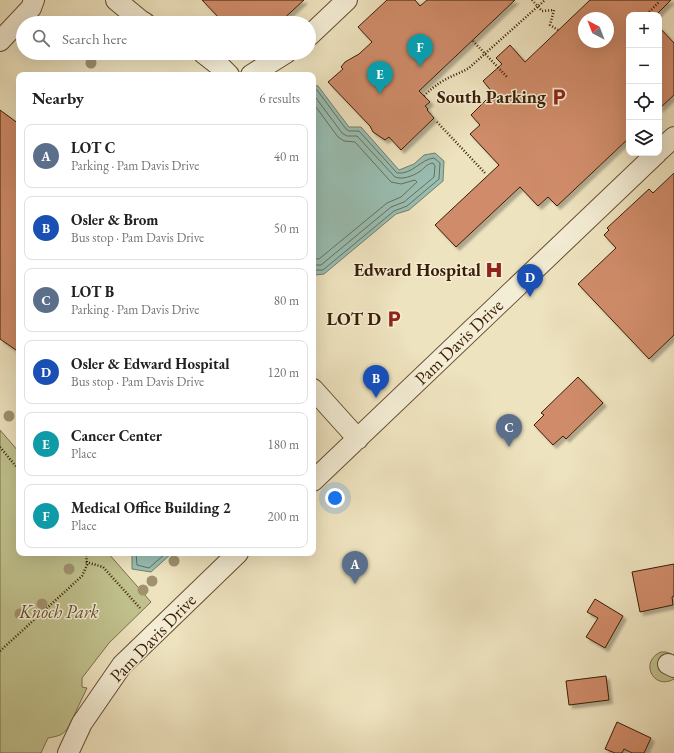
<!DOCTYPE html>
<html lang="en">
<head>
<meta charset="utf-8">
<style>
	body { margin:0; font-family:"EB Garamond",serif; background:#f6f6f6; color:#202124 }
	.controls { position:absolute; right:12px; top:12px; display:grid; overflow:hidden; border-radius:8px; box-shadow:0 4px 16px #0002 }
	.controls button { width:36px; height:36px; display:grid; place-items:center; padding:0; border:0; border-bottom:1px solid #e0e0e0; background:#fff; color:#202124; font:20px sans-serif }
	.compass { position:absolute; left:578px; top:12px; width:36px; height:36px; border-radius:50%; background:#fff; box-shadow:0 4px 16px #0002; rotate:318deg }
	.you { position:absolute; left:335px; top:498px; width:14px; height:14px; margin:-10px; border:3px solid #fff; border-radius:50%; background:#1a73e8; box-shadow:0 0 0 6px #1a73e833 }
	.badge { display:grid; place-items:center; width:26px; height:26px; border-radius:50%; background:#8f2418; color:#fff; font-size:13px; font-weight:700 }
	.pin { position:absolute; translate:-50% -33px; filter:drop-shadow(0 1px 2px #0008) }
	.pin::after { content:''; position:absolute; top:21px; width:14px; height:12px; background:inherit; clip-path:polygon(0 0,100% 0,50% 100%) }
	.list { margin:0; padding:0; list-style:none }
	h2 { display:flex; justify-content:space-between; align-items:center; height:52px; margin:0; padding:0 16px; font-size:17px }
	h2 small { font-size:13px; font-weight:400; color:#757577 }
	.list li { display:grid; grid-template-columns:26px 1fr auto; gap:12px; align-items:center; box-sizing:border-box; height:64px; margin:0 8px 8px; padding:0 8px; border:1px solid #e0e0e0; border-radius:8px }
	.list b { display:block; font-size:15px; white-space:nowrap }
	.list p { margin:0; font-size:13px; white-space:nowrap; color:#757577 }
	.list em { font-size:13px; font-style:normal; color:#757577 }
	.icon { flex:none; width:22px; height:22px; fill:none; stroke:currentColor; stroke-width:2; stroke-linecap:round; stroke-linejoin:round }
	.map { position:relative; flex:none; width:674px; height:753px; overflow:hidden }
	.search { position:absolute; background:#fff; box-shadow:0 4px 16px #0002; left:16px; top:16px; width:300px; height:44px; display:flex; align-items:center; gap:10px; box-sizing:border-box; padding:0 14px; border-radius:22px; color:#757577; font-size:15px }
	.panel { position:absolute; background:#fff; box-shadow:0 4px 16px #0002; left:16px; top:72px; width:300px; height:484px; border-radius:8px }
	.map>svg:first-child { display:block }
</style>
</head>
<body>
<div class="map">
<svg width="674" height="753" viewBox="0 0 674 753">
	<defs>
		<filter id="shadow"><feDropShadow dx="3.5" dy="3.5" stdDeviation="1" flood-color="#0004"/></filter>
	</defs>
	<rect width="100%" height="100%" fill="#eee3bf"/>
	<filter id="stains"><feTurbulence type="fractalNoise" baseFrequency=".005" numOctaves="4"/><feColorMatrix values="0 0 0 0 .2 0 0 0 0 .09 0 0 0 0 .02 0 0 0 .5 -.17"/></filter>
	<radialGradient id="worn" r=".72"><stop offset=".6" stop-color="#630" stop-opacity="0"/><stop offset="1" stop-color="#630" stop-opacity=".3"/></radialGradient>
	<path fill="#c0c18d" stroke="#7c6f48" d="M0,430L19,452V553H108L151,602L109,643L82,678V687L87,688L69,726C63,736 58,736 48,738L41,753H0Z
		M661,652H666L674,655V679C653,691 639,661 661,652Z"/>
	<path fill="#99beb2" stroke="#737e6c" d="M313,85L318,86L349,127H361L399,170L414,164L424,155L435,153L444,161L443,181L409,210L396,214L324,274L315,275L313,272Z
		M132,553H172L151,572L132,569Z"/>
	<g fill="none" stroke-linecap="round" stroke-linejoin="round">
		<path stroke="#696e5b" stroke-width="1" d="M313,89L317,90L346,129L349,131H359L397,173C412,175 421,159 434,158L440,163L439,179L407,206L394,211L323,270H313
			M313,94L342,133L347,136H357L395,177C402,180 413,176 419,172C424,169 426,164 433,163L435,166L434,177L404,202L391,207L321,265H313
			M313,103L338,137L344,141L355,142L391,182L401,184L415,180L417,182L401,197L387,203L319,259H313
			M136,553L137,565L149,568L166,553"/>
	</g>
	<path fill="#d08c6b" stroke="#391d04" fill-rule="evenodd" filter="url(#shadow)" d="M202,0H304L279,23L221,20Z
		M387,0H415L420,6L427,0H515L419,91L430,102L425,106L428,109L427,110L434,118L401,150L389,137L385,140L373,132L370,126L328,82L343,69L341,67L345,62L359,54L372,42L358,27Z
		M590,0H671L656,15H629V138L557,206L548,197L538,206L520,187L456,247L435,225L499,165L470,134L480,125L471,115L493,93L483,81L502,64L496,58L510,45L525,62ZM584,18H608V42H584Z
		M659,27L674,43V95L659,109Z
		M0,110L19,124V352L0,339Z
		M674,173V335L649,359L578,284L616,248L604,235L609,230L607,228L649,189L653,193Z
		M578,377L603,403L566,439L563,436L553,445L534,425L544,415L541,413Z
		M674,564V596L672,597L673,605L640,612L632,572Z
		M595,599L623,616L605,648L586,637L598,618L587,612Z
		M606,676L609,700L569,705L566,681Z
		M617,722L651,738L644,753H632L624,749L622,753H615L605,749Z"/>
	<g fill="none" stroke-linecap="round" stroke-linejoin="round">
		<g stroke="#664e33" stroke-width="22">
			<path id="minor" d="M116,0L140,20L145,23
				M309,36L347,0
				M0,41L31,8L34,0
				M203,53L221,67L229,75
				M251,75L286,53
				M659,151L674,137
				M313,389L358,439
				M313,481L657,153
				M668,664L674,667
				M68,753L82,723L122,665L238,553"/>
		</g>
		<path stroke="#391d04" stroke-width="2.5" stroke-dasharray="1 2" stroke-linecap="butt" d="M532,0L542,11L554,10L550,25L558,30
			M647,14L659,2
			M424,96C428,92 432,88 437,85C445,78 459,74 469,68L545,0
			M437,122L485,173
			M0,447L19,470
			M86,562L103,567L140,608
			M0,651L82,576L87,565L86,553"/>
		<use href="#minor" stroke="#f4edd5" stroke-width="20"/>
		<path stroke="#391d04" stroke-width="2.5" stroke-dasharray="1 2" stroke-linecap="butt" d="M473,41L508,78"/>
	</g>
	<g fill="#a1916f">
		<circle cx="91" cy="63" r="5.5"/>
		<circle cx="9" cy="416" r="5.5"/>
		<circle cx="174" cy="561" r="5.5"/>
		<circle cx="69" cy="569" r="5.5"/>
		<circle cx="152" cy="581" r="5.5"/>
		<circle cx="143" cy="590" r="5.5"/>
		<circle cx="42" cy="604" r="5.5"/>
		<circle cx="20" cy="614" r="5.5"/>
	</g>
	<defs>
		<g id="parking-bare" transform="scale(1.38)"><path d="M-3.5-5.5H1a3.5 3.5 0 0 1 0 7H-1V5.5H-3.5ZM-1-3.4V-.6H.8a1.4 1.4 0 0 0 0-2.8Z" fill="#8f2418" stroke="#f4edd5" stroke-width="2.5" paint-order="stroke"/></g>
		<g id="hospital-bare" transform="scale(1.38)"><path d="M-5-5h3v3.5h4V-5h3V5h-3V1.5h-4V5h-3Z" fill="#8f2418" stroke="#f4edd5" stroke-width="2.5" paint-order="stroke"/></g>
	</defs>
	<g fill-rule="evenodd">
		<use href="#parking-bare" x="559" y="97"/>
		<use href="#hospital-bare" x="494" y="270"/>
		<use href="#parking-bare" x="394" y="319"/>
	</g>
	<g text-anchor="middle" stroke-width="3" stroke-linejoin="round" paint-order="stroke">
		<g font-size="18" font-weight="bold" fill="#391d04" stroke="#f4edd5" text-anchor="end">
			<text x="546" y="103">South Parking</text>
			<text x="481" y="276">Edward Hospital</text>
			<text x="381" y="325">LOT D</text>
		</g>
		<g font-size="18" fill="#391d04" stroke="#f4edd5">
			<text transform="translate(459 342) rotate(-44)" y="6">Pam Davis Drive</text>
			<text transform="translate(153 638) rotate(-46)" y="6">Pam Davis Drive</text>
		</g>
		<g font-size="18" font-style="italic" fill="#624e2d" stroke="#f4edd5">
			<text x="59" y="618">Knoch Park</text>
		</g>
	</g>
	<rect width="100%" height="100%" filter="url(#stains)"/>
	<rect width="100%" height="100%" fill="url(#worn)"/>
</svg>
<div class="controls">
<button>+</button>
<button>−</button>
<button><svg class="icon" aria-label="locate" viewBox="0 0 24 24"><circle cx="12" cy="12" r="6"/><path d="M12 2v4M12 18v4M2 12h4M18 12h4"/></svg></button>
<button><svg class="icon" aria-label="layers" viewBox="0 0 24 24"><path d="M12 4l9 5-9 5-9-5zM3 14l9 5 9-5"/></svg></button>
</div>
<svg class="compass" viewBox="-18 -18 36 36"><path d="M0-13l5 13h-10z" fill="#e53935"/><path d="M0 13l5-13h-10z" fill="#757577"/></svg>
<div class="you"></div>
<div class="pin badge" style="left:355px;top:584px;background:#5c6f8a">A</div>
<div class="pin badge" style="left:376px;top:398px;background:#1a4fb4">B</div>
<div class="pin badge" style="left:509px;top:447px;background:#5c6f8a">C</div>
<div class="pin badge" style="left:530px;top:297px;background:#1a4fb4">D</div>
<div class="pin badge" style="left:380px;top:94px;background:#0f9aa8">E</div>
<div class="pin badge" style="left:420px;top:67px;background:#0f9aa8">F</div>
<div class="search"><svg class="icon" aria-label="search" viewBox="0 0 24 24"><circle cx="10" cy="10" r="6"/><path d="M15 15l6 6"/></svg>Search here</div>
<section class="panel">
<h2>Nearby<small>6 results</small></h2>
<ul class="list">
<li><span class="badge" style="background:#5c6f8a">A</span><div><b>LOT C</b><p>Parking · Pam Davis Drive</p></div><em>40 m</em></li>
<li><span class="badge" style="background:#1a4fb4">B</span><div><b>Osler &amp; Brom</b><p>Bus stop · Pam Davis Drive</p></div><em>50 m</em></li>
<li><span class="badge" style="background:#5c6f8a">C</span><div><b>LOT B</b><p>Parking · Pam Davis Drive</p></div><em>80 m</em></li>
<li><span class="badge" style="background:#1a4fb4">D</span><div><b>Osler &amp; Edward Hospital</b><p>Bus stop · Pam Davis Drive</p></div><em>120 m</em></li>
<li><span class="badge" style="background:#0f9aa8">E</span><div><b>Cancer Center</b><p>Place</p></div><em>180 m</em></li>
<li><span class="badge" style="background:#0f9aa8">F</span><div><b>Medical Office Building 2</b><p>Place</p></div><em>200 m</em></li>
</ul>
</section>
</div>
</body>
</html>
